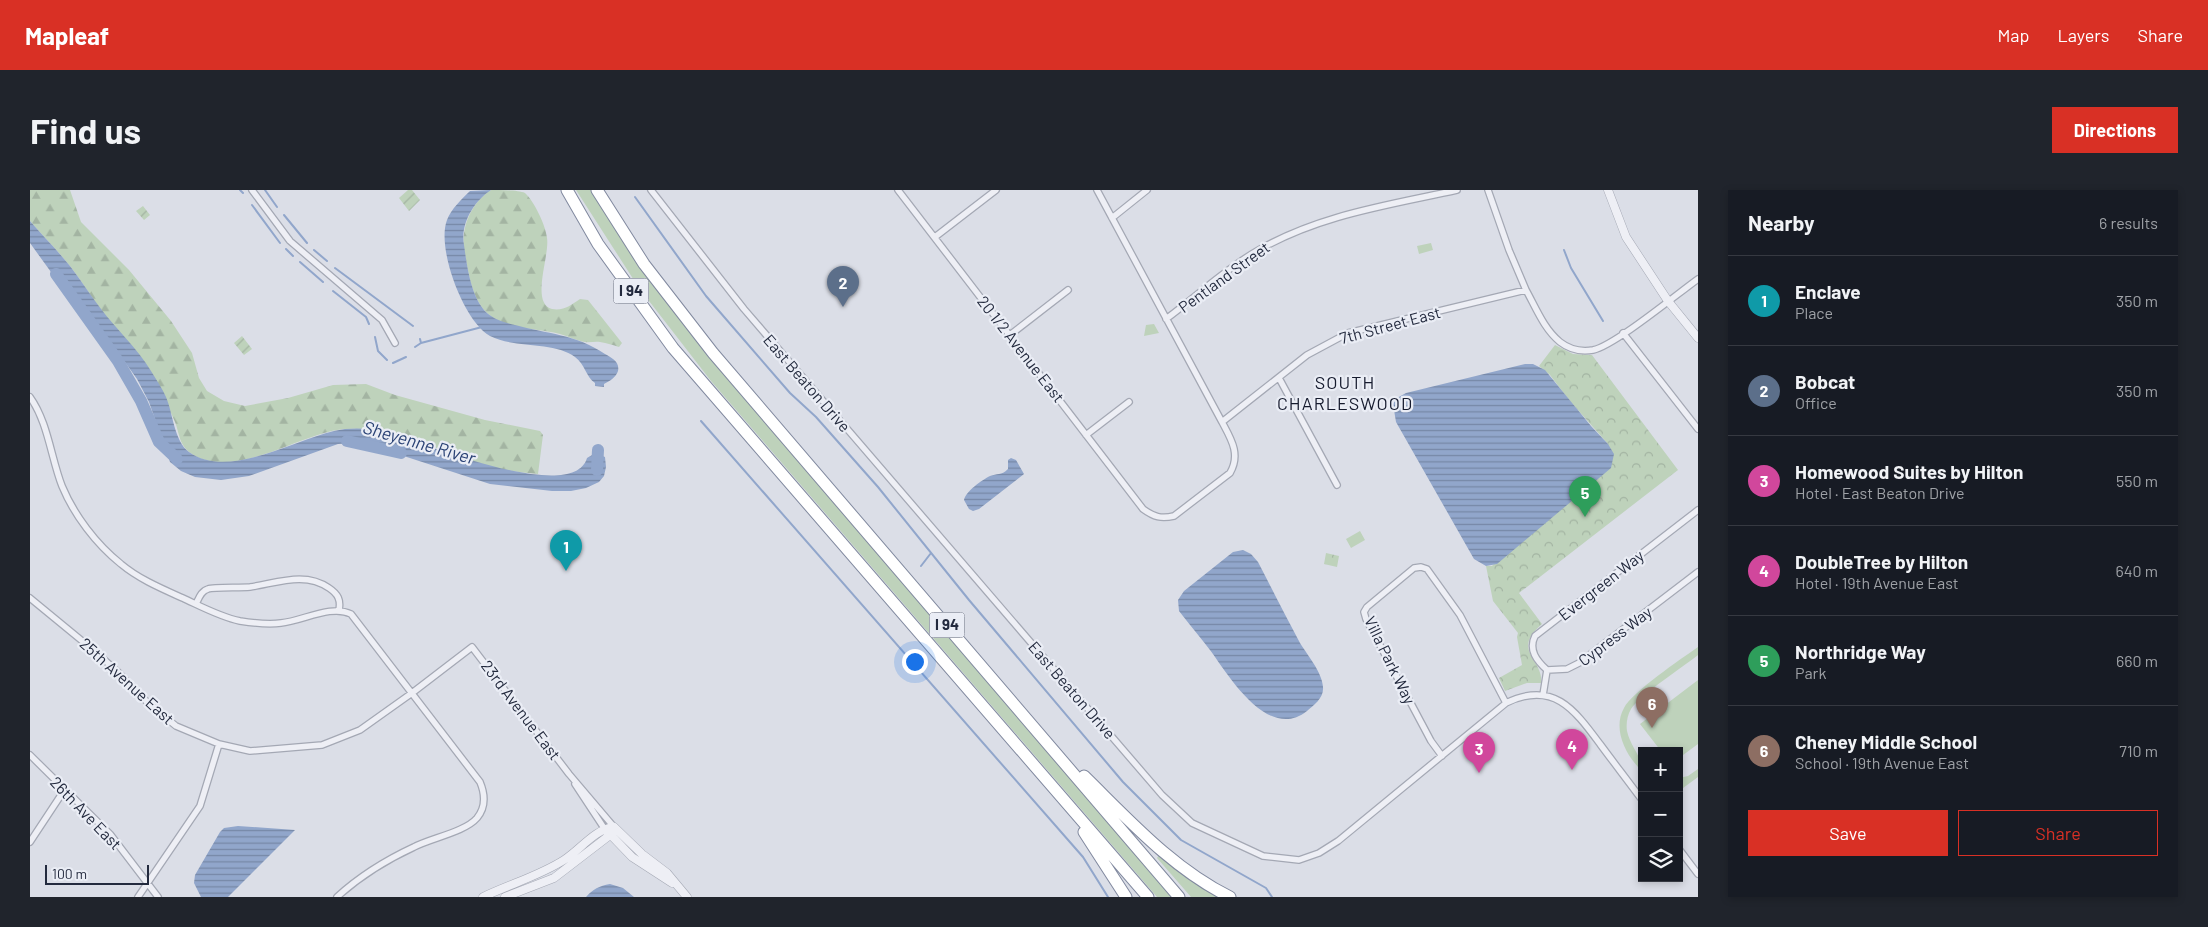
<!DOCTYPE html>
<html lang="en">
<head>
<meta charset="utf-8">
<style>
	body { margin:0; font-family:Barlow,sans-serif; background:#20242c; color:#f1f3f6 }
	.controls { position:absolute; right:15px; bottom:15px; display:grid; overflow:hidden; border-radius:0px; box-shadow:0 2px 8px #0003 }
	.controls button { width:45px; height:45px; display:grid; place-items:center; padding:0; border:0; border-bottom:1px solid #363941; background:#171b24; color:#f1f3f6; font:25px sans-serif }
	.scale { position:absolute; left:15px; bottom:12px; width:104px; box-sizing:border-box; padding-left:5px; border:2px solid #232a3e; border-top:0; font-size:14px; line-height:18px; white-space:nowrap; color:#232a3e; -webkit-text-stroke:4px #eaedf5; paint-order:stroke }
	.you { position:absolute; left:884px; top:471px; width:18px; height:18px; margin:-12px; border:4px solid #fff; border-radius:50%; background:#1a73e8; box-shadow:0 0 0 8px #1a73e833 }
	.badge { display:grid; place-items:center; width:32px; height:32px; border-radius:50%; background:#d93025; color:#fff; font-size:16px; font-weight:700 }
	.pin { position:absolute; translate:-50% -41px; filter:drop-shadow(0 1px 2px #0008) }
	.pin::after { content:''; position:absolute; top:26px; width:18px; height:15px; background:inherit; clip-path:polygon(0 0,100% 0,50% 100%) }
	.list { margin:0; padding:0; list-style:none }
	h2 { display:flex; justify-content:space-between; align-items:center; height:65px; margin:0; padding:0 20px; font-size:21px }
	h2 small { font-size:16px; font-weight:400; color:#9ea1a6 }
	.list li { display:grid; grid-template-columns:32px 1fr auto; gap:15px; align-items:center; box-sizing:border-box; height:90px; padding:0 20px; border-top:1px solid #363941 }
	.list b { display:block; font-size:19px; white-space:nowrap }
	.list p { margin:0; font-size:16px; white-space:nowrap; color:#9ea1a6 }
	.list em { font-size:16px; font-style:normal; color:#9ea1a6 }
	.actions { display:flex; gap:10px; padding:15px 20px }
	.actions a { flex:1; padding:11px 0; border:1px solid #d93025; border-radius:0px; text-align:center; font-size:18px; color:#d93025 }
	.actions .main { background:#d93025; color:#fff }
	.icon { flex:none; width:28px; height:28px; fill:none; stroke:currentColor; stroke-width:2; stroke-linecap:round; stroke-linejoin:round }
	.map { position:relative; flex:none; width:1668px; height:707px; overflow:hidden; border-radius:0px }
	header { display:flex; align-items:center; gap:30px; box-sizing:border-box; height:70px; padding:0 25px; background:#d93025; color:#fff }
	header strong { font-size:24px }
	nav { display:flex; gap:28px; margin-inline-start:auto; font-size:18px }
	.intro { display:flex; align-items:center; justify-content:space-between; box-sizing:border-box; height:120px; padding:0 30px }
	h1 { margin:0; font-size:35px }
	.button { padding:12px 22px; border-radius:0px; background:#d93025; color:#fff; font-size:18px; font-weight:700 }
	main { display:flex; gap:30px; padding:0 30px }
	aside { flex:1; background:#171b24; border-radius:0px; box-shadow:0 2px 8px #0003 }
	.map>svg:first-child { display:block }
</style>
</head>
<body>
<header>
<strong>Mapleaf</strong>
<nav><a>Map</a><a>Layers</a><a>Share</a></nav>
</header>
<div class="intro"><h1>Find us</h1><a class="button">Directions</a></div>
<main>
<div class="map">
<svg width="1668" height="707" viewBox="0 0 1668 707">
	<defs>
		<pattern id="forest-firs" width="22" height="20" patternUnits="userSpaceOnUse" patternTransform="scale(1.25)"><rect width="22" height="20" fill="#bed2bb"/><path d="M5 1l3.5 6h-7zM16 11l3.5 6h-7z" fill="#a3b4a2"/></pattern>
		<pattern id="park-crowns" width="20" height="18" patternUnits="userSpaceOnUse" patternTransform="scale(1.25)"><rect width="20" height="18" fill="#bed2bb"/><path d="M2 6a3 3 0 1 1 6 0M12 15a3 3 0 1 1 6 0" fill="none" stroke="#a3b4a2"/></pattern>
		<pattern id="garden-furrows" width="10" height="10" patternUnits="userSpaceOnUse" patternTransform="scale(1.25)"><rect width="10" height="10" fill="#bed2bb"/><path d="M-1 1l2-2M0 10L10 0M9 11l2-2" fill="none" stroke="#a3b4a2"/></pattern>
		<pattern id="water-rules" width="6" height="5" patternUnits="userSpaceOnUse" patternTransform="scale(1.25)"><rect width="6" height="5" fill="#91a6cb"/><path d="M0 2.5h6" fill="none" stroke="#7687a6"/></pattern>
	</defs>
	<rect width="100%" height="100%" fill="#dbdee7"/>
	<path fill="#bed2bb" d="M546,0H562C599,65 644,124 692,182L1144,707H1127L681,191L609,98Z
		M1401,53L1403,60L1389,64L1387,56Z
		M1124,134L1129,143L1114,146L1116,135Z
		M1330,341L1335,350L1321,358L1316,349Z
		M1668,457V465C1653,477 1610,505 1601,519C1597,526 1596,534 1597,541C1600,556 1612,566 1612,581C1596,566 1582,539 1594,518C1602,502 1651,469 1668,457Z
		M1668,490V554L1649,568V561H1631L1610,534Z
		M1668,579V587L1649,601V588L1658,586Z
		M1129,665L1192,707H1161L1127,668Z"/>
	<path fill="url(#forest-firs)" d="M0,0H40L51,32L99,80L141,131L162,163L169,188L177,201L194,211L215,216L258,208L303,195L336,194L365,205L455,230L510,241L513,245L508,284C493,283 478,281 463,277C412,264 360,232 307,240C265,247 199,292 159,262C149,254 149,242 145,232C140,220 134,209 129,197C115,167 90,146 70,119C60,105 51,90 40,76C27,60 13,46 0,31Z
		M461,0C470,0 488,0 495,3C504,11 516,36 517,48C520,66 500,113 522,119C534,121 541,115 550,109L558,110L592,153L589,157C583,155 577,153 570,152C565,151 560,153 555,152C547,151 538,146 530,144C507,138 476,140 457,123C441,108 438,79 434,59C431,36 442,12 461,0Z"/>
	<path fill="url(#park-crowns)" d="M1525,155L1543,164L1562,165L1648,280L1489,403L1512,434C1480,461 1514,469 1511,493H1497L1475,501L1469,488L1492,475L1487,447L1488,443L1463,411L1456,376H1462L1578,254L1539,210L1520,185L1509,176Z
		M1296,363L1309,366L1307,377L1294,374Z"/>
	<path fill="url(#garden-furrows)" d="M378,0H382L390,10L379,21L369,8Z
		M113,16L120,25L114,30L106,21Z
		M212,146L222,159L214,165L204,153Z"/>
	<path fill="url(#water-rules)" d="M461,0C444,11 430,34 434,55C437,76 441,108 457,123C465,130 476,133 485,135C517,144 546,144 575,164C582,168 590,172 588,181C586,187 580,191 574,194V197L565,196V193C556,187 555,174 545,167C524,151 485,159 460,146C434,132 406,58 417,30C421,19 432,9 440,1Z
		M0,31C13,46 27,60 40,76C51,90 60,105 71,119C87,140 107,158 121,181C126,189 132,198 136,207C143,223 144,251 159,262C198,290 264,250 304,241C320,237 340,238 356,242C389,251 543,316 557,268C564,263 568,264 575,267L576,277L574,286L569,292L556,298L541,301H522L460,294L349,258L326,253L308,254L219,286L191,290L165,287L151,281L140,272L119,212L107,189L62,126L44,105L26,89L0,53Z
		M1495,174H1503L1515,180L1561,236L1578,254L1584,264L1581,278L1467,374L1456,376L1444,369L1366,232L1363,214L1367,208L1376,203Z
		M981,268L986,270L994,284L949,319L943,321L939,319L934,310C936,301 952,290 960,286C967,283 971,286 978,279V270Z
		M1213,360L1221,364L1228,372C1242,399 1256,427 1270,453C1278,466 1292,482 1293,497C1294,508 1284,515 1277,521C1238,552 1199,486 1180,460C1170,447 1159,434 1149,421L1148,410L1154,401L1203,362Z
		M208,636L265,640L198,707H171L164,693L165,685L190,642L194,638Z
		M580,694L593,698L604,707H556C563,699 569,696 580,694Z"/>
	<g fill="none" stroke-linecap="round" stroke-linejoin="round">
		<path stroke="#91a6cb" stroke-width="2" d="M210,0L213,3
			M235,0L247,17
			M605,7L676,106L760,203L786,227L848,297L939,410L1093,592L1151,650L1236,698L1242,707
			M222,15L250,53
			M254,25L277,53
			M256,59L263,66
			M284,60L297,71
			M1534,60L1541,78L1573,131
			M270,72L293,92
			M305,78L383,136
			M303,101L336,127L339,134
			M345,147L348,161L357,170
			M390,149L391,153L452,137
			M385,157L391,153
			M363,173L376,167
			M671,231L1053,667L1078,707
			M891,376L901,363"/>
		<path stroke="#91a6cb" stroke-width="12" d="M26,84L88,171L111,211L129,252L147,269
			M317,251L371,263
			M567,280L568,260"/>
		<g stroke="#a4a8b4" stroke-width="8">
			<path id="minor" d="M222,0L260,51L352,130L365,153
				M621,0L714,119L1132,605L1162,633L1233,666L1269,670L1289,663L1308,651L1476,513C1523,490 1544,519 1570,554C1584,573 1598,591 1612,610
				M868,0L1113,319C1124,327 1131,329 1144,326L1200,283C1211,264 1201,249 1192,232L1277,165L1318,143L1496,100C1506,118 1514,139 1530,152C1539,159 1551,162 1563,160C1584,156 1647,104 1668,89
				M1067,0L1192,232
				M1458,0L1479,60L1496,100
				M1082,28L1117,0
				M905,47L966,0
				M1136,129C1166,107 1195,79 1227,61C1288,25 1359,15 1427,0
				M1593,143L1668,239
				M980,145L1038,100
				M1249,188L1307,295
				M0,207C18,232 21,268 32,296C44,325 66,354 91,374C110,390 135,400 157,410C174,418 191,427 210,431C223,433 238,435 251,433C273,431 301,414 321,424L450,592C455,604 456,617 447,628C435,642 401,648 384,657C356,670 330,686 307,707
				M1056,245L1099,212
				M0,408L62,459L88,482L119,514L146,536L189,554L220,561L292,555L330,540L382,503L442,457L539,584L584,637
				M166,414C169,408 171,401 178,399C184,397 210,398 220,397C247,393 275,381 299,398C308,404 311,410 309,420
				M1517,480C1507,471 1498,460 1505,446L1668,320
				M1513,505L1517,480L1537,479L1549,473L1668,382
				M0,565L80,644L128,707
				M1412,566L1401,551L1336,429L1334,422L1337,417L1384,378L1391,377L1397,379L1430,425L1476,513
				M545,594L574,638
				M0,652L35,599
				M1649,659L1668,684
				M108,707L170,616L189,554"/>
		</g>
		<g stroke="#a4a8b4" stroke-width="9">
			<path id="tertiary" d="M1578,0L1596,47L1638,111L1668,148
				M584,637L612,664L637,683L657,707
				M577,641L602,667L642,693
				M453,707C480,694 509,686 534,670C550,660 565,639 584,637
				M475,707L524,688L580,645L584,637"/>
		</g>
		<g stroke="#81899f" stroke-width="13">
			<path id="motorway" d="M537,0L568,54L643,158L1118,707
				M567,0L614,74L683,163L1149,707
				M1054,586C1099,630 1143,679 1200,707
				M1054,642L1096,707"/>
		</g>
		<use href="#minor" stroke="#eeeff5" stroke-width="5.5"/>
		<use href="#tertiary" stroke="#eeeff5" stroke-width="8"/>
		<use href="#motorway" stroke="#fff" stroke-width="11"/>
	</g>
	<g text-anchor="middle" stroke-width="4.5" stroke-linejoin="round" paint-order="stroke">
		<g fill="#eaedf5" stroke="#5f6475" stroke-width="1">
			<rect x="583.5" y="88.5" width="35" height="25" rx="4"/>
			<rect x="899.5" y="422.5" width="35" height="25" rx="4"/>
		</g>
		<g font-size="15" font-weight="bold" fill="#232a3e">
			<text x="601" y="106">I 94</text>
			<text x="917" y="440">I 94</text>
		</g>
		<g font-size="16" fill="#232a3e" stroke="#eaedf5">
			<text transform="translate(1194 87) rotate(-36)" y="6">Pentland Street</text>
			<text transform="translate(1360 135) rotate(-15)" y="6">7th Street East</text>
			<text transform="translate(991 159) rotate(52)" y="6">20 1/2 Avenue East</text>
			<text transform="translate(777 193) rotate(49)" y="6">East Beaton Drive</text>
			<text transform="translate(1571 395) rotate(-38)" y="6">Evergreen Way</text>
			<text transform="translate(1585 446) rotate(-37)" y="6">Cypress Way</text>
			<text transform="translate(1360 470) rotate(64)" y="6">Villa Park Way</text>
			<text transform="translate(97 491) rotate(42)" y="6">25th Avenue East</text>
			<text transform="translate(1042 500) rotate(49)" y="6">East Beaton Drive</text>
			<text transform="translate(491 520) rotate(53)" y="6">23rd Avenue East</text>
			<text transform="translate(56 623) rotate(46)" y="6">26th Ave East</text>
		</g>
		<g font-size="18" letter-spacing="1" fill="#161b2e" stroke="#eaedf5">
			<text x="1315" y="199">SOUTH<tspan x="1315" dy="21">CHARLESWOOD</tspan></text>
		</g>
		<g font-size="18" font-style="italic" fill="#2a4275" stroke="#eaedf5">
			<text transform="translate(389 253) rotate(16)" y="6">Sheyenne River</text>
		</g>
	</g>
</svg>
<div class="controls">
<button>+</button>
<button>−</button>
<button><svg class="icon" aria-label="layers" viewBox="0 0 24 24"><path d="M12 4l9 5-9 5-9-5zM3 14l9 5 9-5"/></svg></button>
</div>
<div class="scale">100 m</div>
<div class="you"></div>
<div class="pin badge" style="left:536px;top:381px;background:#0f9aa8">1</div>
<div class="pin badge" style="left:813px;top:117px;background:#5c6f8a">2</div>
<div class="pin badge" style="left:1449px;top:583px;background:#d1479c">3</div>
<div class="pin badge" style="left:1542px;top:580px;background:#d1479c">4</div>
<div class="pin badge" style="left:1555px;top:327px;background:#2e9e5b">5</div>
<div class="pin badge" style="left:1622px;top:538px;background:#8d6e63">6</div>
</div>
<aside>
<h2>Nearby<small>6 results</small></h2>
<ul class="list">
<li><span class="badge" style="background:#0f9aa8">1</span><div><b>Enclave</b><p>Place</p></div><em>350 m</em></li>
<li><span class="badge" style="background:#5c6f8a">2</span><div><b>Bobcat</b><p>Office</p></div><em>350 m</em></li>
<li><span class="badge" style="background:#d1479c">3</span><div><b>Homewood Suites by Hilton</b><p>Hotel · East Beaton Drive</p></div><em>550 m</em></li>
<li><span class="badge" style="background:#d1479c">4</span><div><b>DoubleTree by Hilton</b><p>Hotel · 19th Avenue East</p></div><em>640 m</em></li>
<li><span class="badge" style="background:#2e9e5b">5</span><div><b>Northridge Way</b><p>Park</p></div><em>660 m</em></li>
<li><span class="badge" style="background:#8d6e63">6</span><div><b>Cheney Middle School</b><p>School · 19th Avenue East</p></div><em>710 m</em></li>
</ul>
<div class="actions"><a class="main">Save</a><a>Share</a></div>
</aside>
</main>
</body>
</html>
